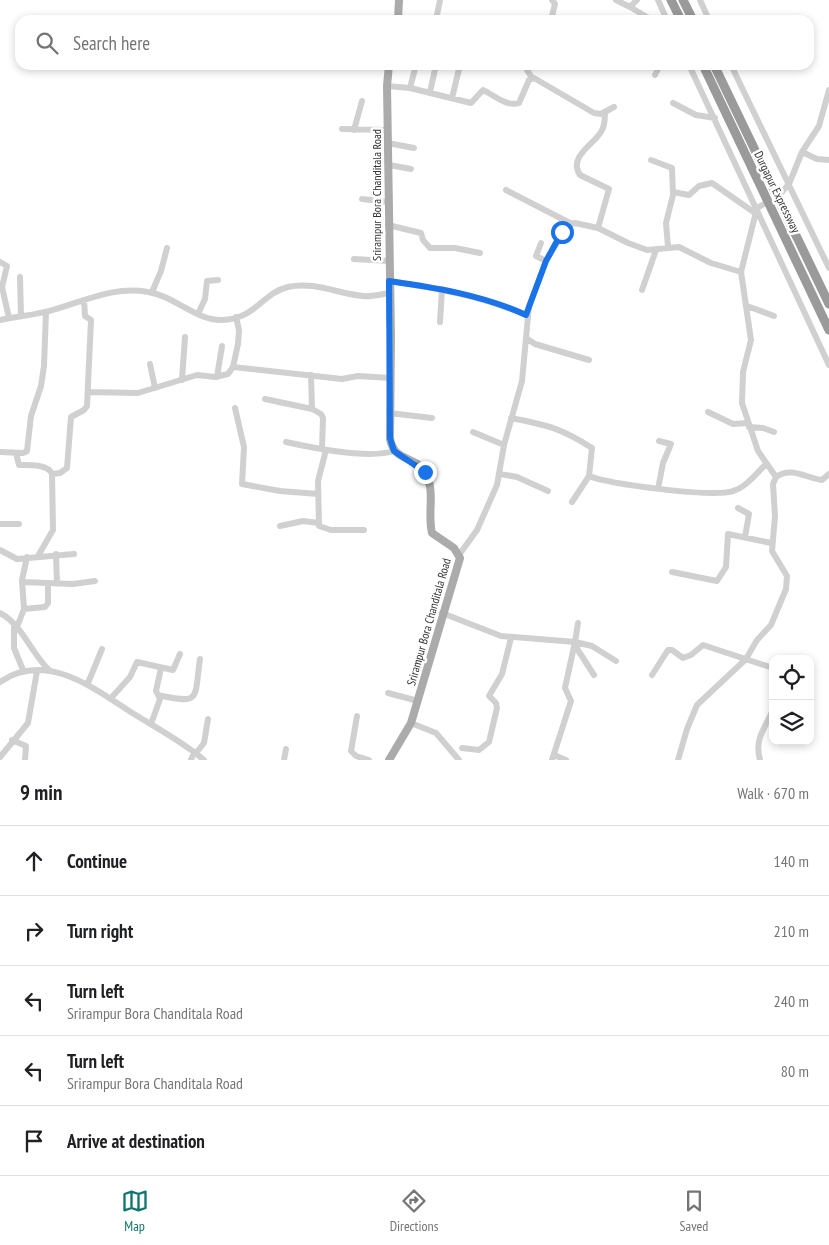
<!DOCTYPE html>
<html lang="en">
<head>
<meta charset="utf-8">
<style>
	body { margin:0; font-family:"PT Sans Narrow",sans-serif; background:#f6f6f6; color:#202124 }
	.controls { position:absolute; right:15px; bottom:15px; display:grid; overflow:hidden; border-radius:10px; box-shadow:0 2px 8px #0003 }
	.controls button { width:45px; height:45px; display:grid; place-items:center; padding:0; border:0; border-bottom:1px solid #e0e0e0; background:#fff; color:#202124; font:25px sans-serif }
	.stop { position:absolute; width:15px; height:15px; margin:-11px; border:4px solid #1a73e8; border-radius:50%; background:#fff }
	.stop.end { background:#1a73e8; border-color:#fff; box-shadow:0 1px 5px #0008 }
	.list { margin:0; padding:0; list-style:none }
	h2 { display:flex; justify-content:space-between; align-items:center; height:65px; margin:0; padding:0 20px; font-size:21px }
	h2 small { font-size:16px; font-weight:400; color:#757577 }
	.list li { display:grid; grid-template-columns:32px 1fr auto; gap:15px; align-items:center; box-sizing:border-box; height:70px; padding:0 20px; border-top:1px solid #e0e0e0 }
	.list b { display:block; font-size:19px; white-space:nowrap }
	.list p { margin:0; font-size:16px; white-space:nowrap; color:#757577 }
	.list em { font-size:16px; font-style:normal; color:#757577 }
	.icon { flex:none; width:28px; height:28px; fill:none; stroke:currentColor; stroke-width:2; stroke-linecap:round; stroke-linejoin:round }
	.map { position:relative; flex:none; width:829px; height:760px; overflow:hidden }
	.search { position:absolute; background:#fff; box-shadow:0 2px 8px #0003; left:15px; right:15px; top:15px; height:55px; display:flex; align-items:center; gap:12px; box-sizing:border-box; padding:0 18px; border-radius:15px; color:#757577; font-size:19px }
	.sheet { height:415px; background:#fff }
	nav { display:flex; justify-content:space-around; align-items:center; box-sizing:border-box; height:70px; border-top:1px solid #e0e0e0; background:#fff; font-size:14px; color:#757577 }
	nav a { display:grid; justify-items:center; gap:2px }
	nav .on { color:#0f766e }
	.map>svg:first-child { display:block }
</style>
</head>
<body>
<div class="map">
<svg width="829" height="760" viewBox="0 0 829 760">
	<rect width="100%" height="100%" fill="#fff"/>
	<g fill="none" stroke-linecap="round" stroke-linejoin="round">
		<path stroke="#d0d0d0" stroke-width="6" d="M552,0L555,4L552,16L557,20
			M616,0L630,7L637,0
			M658,0L667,20
			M700,0L709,20
			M630,7L652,20
			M437,15L440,0
			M528,65L527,70L532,78
			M689,65L829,365
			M731,65L829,268
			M655,75L660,65
			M387,86L410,88L471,103L483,90C494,95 506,107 519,103L529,80L534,78L594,113L601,114L614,107
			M410,88L416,65
			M430,92L436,65
			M452,98L460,65
			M673,103L696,115L715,118
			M342,129L388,130
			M354,130L362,101
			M388,143L414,148
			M802,152L817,159L829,160
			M651,160L672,168L673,195L666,223L668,247
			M389,165L411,169
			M506,190L570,223
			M673,192L689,195L699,186L712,183L755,213
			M782,192L789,184L802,152L819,126L829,90
			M362,199L388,202
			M764,204L757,208L741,272L751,340L743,372L742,403L758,451L776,477
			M388,225L421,233L423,240L430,248H455L480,253
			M598,228L609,189L580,175C568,157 593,145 601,132C605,126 605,119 605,113
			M541,243L536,256L546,261
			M354,259L389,261
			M0,262L7,266L2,287L9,318
			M20,277L21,316
			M389,281C437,288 482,296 526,315
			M642,290L656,250
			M152,292L161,271L167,248
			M747,306L774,316
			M198,314L205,299L207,281L218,280
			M0,320C18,316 38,315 56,309C87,300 115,286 148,292C175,296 196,321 222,320C256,319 262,293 288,287C314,281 339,294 363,296C372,297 381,294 390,293
			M440,322L442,289
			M526,338L535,344L589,360
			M150,364L155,388
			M233,367L342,379L358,376L390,378
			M311,375L312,409L321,414L323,418L322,449
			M217,377L222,346
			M182,380L185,337
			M88,392L138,393L197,375L215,377L228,374L233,367L238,344L239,330L236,317
			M265,399L312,409
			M235,408L244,447L242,484L280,491L318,494
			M708,412L733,424L748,423
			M389,413L432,418
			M511,418C547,425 561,428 592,448L589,476C609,484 713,498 733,491C745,488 756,474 765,465
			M749,427L763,428L774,432
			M473,432L504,445
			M286,442C313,448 369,459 394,451
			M326,450L318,481L319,526L331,530H364
			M0,452L23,453L27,451L31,416L41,386L44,366L46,312
			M16,453L19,465C29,465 48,464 52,474L53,530L38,556
			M52,474L60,473L67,468L71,417L84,410L87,406L91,320L85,316L84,300
			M500,474L517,477L548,491
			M658,489L663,463L671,444L659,441
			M572,502L589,476
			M738,508L749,514L745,537
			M0,524H19
			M280,526L303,521L319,523
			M0,550L17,559L74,554
			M56,554L57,584
			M459,555L477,530L497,485L504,445L522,381L529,306L546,261L568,225L575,223L598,228L628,243L647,250L679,247L711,263L741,272
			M672,572L717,581L726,567L728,534L771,543
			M22,582L73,584L95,581
			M24,609L45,607L48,603V584
			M0,613C23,625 31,654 50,671
			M442,613L501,636L575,642L565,688L571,701L552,760
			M578,623L575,642L592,646L616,661
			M14,624V648L23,670
			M17,627L24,609L22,580L27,557
			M574,644L594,675
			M652,675L668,650H672L683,658L691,655L703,645L773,668
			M0,682C46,650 95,689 134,714C158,729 183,742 204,760
			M88,683L102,649
			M388,693L418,701
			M158,695C202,705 194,699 200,659
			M111,698L130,677L137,662L173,670L180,654
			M357,716L351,751L356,756L369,760
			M411,723L436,733L459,760
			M151,724L160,699L156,691L161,668
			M12,740L26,746L25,760
			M462,748L479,750L489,742L497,708L496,703L489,696L502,674L511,638
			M196,753L204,743L208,719
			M554,755L566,760
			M0,757L28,723L37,671
			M191,760L194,752
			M284,760L286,749
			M678,760L687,729L697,705L746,659L757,640L771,625L786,589L787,576L772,551L775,516L773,484L776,477C791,466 806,478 822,480L829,474
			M760,760C754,739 765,728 773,710"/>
		<path stroke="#ababab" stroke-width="8" d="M398,20L399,0
			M389,760L411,723L460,558L454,548L432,533C427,513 436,491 425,472C415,455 395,463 390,439L391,336L387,86L389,65"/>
		<path stroke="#9a9a9a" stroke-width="9" d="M671,0L681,20
			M683,0L693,20
			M703,65L829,330
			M714,65L829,304"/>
	</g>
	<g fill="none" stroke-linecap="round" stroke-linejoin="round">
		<path stroke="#1a73e8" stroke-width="6" d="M425,472L394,451L390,438L389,281C437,288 482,295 526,315L546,261L562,232"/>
	</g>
	<g text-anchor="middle" stroke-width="5" stroke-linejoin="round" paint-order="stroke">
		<g font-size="12" fill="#333" stroke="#fff">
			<text transform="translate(777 192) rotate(64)" y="4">Durgapur Expressway</text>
			<text transform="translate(377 195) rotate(-90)" y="4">Srirampur Bora Chanditala Road</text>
			<text transform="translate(429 622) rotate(-74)" y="4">Srirampur Bora Chanditala Road</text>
		</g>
	</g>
</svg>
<div class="controls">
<button><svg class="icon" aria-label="locate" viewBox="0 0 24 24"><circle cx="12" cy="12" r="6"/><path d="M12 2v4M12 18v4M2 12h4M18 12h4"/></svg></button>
<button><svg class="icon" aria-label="layers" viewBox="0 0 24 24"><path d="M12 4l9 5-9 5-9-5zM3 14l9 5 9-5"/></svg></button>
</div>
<div class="stop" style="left:562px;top:232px"></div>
<div class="stop end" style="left:425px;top:472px"></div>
<div class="search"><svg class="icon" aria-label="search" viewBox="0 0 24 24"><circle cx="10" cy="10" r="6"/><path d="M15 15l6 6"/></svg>Search here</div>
</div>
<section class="sheet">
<h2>9 min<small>Walk · 670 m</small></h2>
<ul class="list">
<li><svg class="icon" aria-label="ahead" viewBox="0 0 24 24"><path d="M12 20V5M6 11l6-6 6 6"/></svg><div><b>Continue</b></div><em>140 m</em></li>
<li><svg class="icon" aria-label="right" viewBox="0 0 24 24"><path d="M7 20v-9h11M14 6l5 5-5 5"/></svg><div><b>Turn right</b></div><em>210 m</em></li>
<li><svg class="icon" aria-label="left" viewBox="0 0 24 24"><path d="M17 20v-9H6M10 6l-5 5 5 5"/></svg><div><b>Turn left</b><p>Srirampur Bora Chanditala Road</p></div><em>240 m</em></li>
<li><svg class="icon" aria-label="left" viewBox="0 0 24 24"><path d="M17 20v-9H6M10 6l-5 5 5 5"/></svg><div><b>Turn left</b><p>Srirampur Bora Chanditala Road</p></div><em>80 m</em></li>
<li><svg class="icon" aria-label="arrive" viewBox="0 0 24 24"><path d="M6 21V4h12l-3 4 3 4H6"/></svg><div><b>Arrive at destination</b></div></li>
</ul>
</section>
<nav>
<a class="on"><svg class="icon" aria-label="map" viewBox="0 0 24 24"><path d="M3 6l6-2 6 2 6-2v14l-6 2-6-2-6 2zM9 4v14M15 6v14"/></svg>Map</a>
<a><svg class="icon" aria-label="directions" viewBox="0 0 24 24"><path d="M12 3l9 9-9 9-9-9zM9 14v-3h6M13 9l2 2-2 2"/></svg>Directions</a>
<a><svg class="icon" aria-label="saved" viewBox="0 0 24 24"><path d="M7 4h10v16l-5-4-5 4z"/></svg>Saved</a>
</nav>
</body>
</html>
